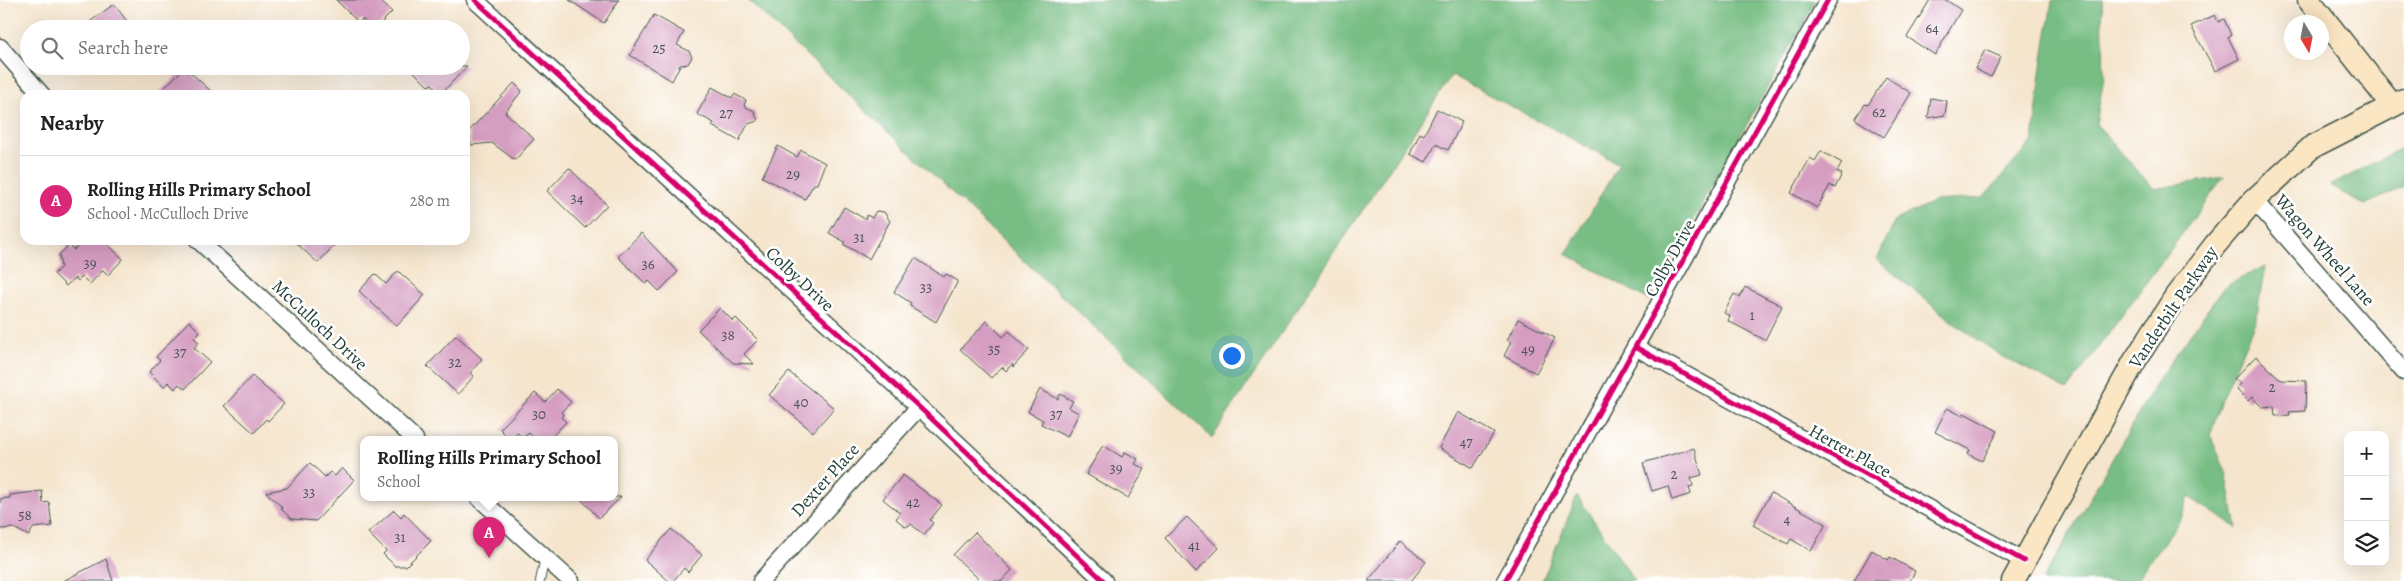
<!DOCTYPE html>
<html lang="en">
<head>
<meta charset="utf-8">
<style>
	body { margin:0; font-family:Alegreya,serif; background:#f6f6f6; color:#222 }
	.controls { position:absolute; right:15px; bottom:15px; display:grid; overflow:hidden; border-radius:10px; box-shadow:0 5px 20px #0002 }
	.controls button { width:45px; height:45px; display:grid; place-items:center; padding:0; border:0; border-bottom:1px solid #e0e0e0; background:#fff; color:#222; font:25px sans-serif }
	.compass { position:absolute; left:2284px; top:15px; width:45px; height:45px; border-radius:50%; background:#fff; box-shadow:0 5px 20px #0002; rotate:170deg }
	.you { position:absolute; left:1231px; top:355px; width:18px; height:18px; margin:-12px; border:4px solid #fff; border-radius:50%; background:#1a73e8; box-shadow:0 0 0 8px #1a73e833 }
	.badge { display:grid; place-items:center; width:32px; height:32px; border-radius:50%; background:#db2777; color:#fff; font-size:16px; font-weight:700 }
	.pin { position:absolute; translate:-50% -41px; filter:drop-shadow(0 1px 2px #0008) }
	.pin::after { content:''; position:absolute; top:26px; width:18px; height:15px; background:inherit; clip-path:polygon(0 0,100% 0,50% 100%) }
	.popup { position:absolute; left:360px; top:436px; width:258px; height:65px; box-sizing:border-box; display:grid; place-content:center; border-radius:10px; background:#fff; filter:drop-shadow(0 1px 4px #0005); font-size:16px; white-space:nowrap; color:#767676 }
	.popup b { font-size:19px; color:#222 }
	.popup::after { content:''; position:absolute; left:50%; top:100%; margin-left:-10px; border:10px solid transparent; border-top-color:#fff }
	.list { margin:0; padding:0; list-style:none }
	h2 { display:flex; justify-content:space-between; align-items:center; height:65px; margin:0; padding:0 20px; font-size:21px }
	h2 small { font-size:16px; font-weight:400; color:#767676 }
	.list li { display:grid; grid-template-columns:32px 1fr auto; gap:15px; align-items:center; box-sizing:border-box; height:90px; padding:0 20px; border-top:1px solid #e0e0e0 }
	.list b { display:block; font-size:19px; white-space:nowrap }
	.list p { margin:0; font-size:16px; white-space:nowrap; color:#767676 }
	.list em { font-size:16px; font-style:normal; color:#767676 }
	.icon { flex:none; width:28px; height:28px; fill:none; stroke:currentColor; stroke-width:2; stroke-linecap:round; stroke-linejoin:round }
	.map { position:relative; flex:none; width:2404px; height:581px; overflow:hidden }
	.search { position:absolute; background:#fff; box-shadow:0 5px 20px #0002; left:20px; top:20px; width:450px; height:55px; display:flex; align-items:center; gap:12px; box-sizing:border-box; padding:0 18px; border-radius:28px; color:#767676; font-size:19px }
	.panel { position:absolute; background:#fff; box-shadow:0 5px 20px #0002; left:20px; top:90px; width:450px; height:155px; border-radius:15px }
	.map>svg:first-child { display:block }
</style>
</head>
<body>
<div class="map">
<svg width="2404" height="581" viewBox="0 0 2404 581">
	<rect width="100%" height="100%" fill="#fff"/>
	<filter id="ink" filterUnits="userSpaceOnUse"><feTurbulence type="fractalNoise" baseFrequency=".02" numOctaves="2"/><feDisplacementMap in="SourceGraphic" scale="10" xChannelSelector="R" yChannelSelector="G"/><feConvolveMatrix kernelMatrix="1 2 1 2 8 2 1 2 1" color-interpolation-filters="sRGB"/></filter>
	<filter id="wash" filterUnits="userSpaceOnUse"><feTurbulence type="fractalNoise" baseFrequency=".0096" numOctaves="4" result="noise"/><feDisplacementMap in="SourceGraphic" scale="20" xChannelSelector="R" yChannelSelector="G"/><feGaussianBlur stdDeviation="1.12" result="paint"/><feColorMatrix in="noise" values="0 0 0 0 0 0 0 0 0 0 0 0 0 0 0 0 0 1.4 0 .05"/><feComposite in="paint" operator="in"/></filter>
	<g filter="url(#wash)">
		<rect width="100%" height="100%" fill="#f5e5cd"/>
		<path fill="#78be84" stroke="#4c7e5c" d="M748,0H1816L1649,300L1566,254L1619,164L1452,75L1212,438Z
			M2054,0H2102L2104,77L2096,124L2154,189L2224,177L2067,390L2000,355L1955,324L1877,260L1895,220L1935,201L1983,198L2033,141L2041,73L2052,1Z
			M2404,147V187L2365,205L2330,186Z
			M2265,266L2256,319L2224,395L2210,435L2226,472L2237,528L2189,497L2181,519L2135,581H2042L2159,378L2224,287Z
			M1577,496L1635,581H1542Z"/>
		<g id="blocks">
			<path fill="#d59dc1" d="M336,0H379L392,12L375,29H372L362,19L359,23Z
				M569,0H619L604,23Z
				M1930,0H1946L1961,10L1935,55L1907,37Z
				M114,4L133,29H80Z
				M654,15L684,32L677,45L689,51L692,57L688,64L680,65L672,81L630,55Z
				M2215,15L2218,22L2224,19L2231,35L2228,37L2239,59L2215,71L2191,26Z
				M1985,50L2001,57L1991,77L1975,69Z
				M408,66H467L441,94L432,84L428,86Z
				M183,69L188,73L189,71L215,95H157Z
				M1886,77L1911,93L1884,137L1855,119L1865,104L1868,105Z
				M514,83L522,91L505,112L534,139L515,160L492,143L471,145L469,131Z
				M712,87L732,98L734,94L746,100L744,106L754,111L758,121L748,124L739,141L712,126L714,123L697,114Z
				M1931,98L1947,101L1945,115L1928,118Z
				M1437,109L1462,122L1448,150L1436,144L1426,162L1410,154L1420,133L1424,135Z
				M778,146L797,157L801,150L825,163L817,184H814L805,199L762,177Z
				M1821,151L1842,163L1837,172L1842,174L1835,188L1830,185L1817,208L1791,193L1810,158L1815,161Z
				M569,168L607,205L585,228L547,191Z
				M844,207L865,219L867,215L872,218L876,211L884,212L890,221L869,259L843,244L845,242L829,233Z
				M641,233L678,272L659,291L649,281L646,284L618,257Z
				M83,240H103L123,259L108,275L103,270L90,284L82,277L78,281L75,278L66,286L54,274L61,267L59,255L69,245L74,250Z
				M293,240H339L318,263Z
				M915,258L944,277L946,274L958,281L936,322L910,306L911,303L894,292Z
				M398,271L425,295L397,326L359,291L375,274L386,284Z
				M1745,287L1782,306L1765,340L1728,321L1730,316L1724,313L1734,294L1740,297Z
				M720,308L733,321L736,318L758,340L744,354L754,364L733,363L698,330Z
				M1518,319L1555,338L1536,373L1504,356L1511,342L1507,340Z
				M189,321L200,332L194,338L199,342L194,348L210,362L185,389L179,384L175,389L168,382L164,387L149,372L160,360L156,357Z
				M987,321L1003,337L1009,331L1029,350L1013,367L1012,364L1006,371L1002,367L991,378L960,349Z
				M456,335L482,359L470,373L474,376L458,394L427,366Z
				M2256,356L2281,380L2306,381L2305,411L2289,412L2290,415L2275,416L2274,406L2262,407L2252,397L2248,401L2236,389L2241,384L2234,379Z
				M789,372L834,408L813,432L769,395Z
				M252,376L284,404L268,421L266,419L254,433L224,406Z
				M557,389L571,402L561,412L563,415L561,417L566,422L550,439H535L529,433L523,438L518,433L510,439L500,429L535,393L545,402Z
				M1040,389L1058,399L1060,394L1073,401L1069,408L1079,413L1067,437L1041,424L1043,420L1028,412Z
				M1947,408L1963,416L1964,413L1998,431L1982,461L1968,454L1970,450L1935,432Z
				M1458,412L1494,433L1473,468L1439,448Z
				M1103,445L1122,457L1125,452L1138,459L1135,464L1145,469L1128,498L1086,474Z
				M1694,448L1702,475L1691,478L1693,486L1689,487L1691,494L1672,500L1668,486L1652,491L1643,463Z
				M310,463L325,477L330,472L335,476L342,468L354,480L316,521L292,519L282,510L281,506L266,492L287,488Z
				M903,475L942,505L930,520L933,523L924,535L911,524L906,527L896,519L900,513L883,499Z
				M42,491L43,503L49,502L52,526L33,528L29,536L14,528L0,529V499L10,498V495Z
				M1771,493L1826,524L1811,551L1791,539L1788,544L1753,525Z
				M579,497H621L599,518Z
				M394,510L401,517L404,513L431,541L406,566H395L383,554L386,551L368,533Z
				M1187,517L1219,548L1196,572L1165,538Z
				M671,529L702,555L688,572L684,568L673,581H669L645,560Z
				M975,532L1012,570L1002,581H981L953,555Z
				M1400,541L1426,562L1411,581H1368Z
				M1872,550L1888,560L1890,557L1915,571L1910,581H1854Z
				M106,559L113,581H63Z"/>
		</g>
	</g>
	<g filter="url(#ink)">
		<use href="#blocks" fill-opacity="0" stroke="#3f564b" stroke-width="1"/>
		<g fill="none" stroke-linecap="round" stroke-linejoin="round">
			<g stroke="#3f564b" stroke-width="10">
				<path id="lane" d="M540,581L545,557"/>
			</g>
			<g stroke="#3f564b" stroke-width="19">
				<path id="street" d="M475,0L919,407L1104,581
					M0,47L42,95
					M2254,200L2404,372
					M198,240L415,439
					M1637,348L2024,561
					M478,497L571,581
					M761,581L919,407
					M1505,581L1828,0"/>
			</g>
			<g stroke="#3f564b" stroke-width="25">
				<path id="secondary" d="M2309,0L2392,105
					M2013,581L2134,362L2176,296L2215,245L2254,200L2312,147L2404,100"/>
			</g>
			<use href="#lane" stroke="#fff" stroke-width="8"/>
			<use href="#street" stroke="#fff" stroke-width="16"/>
			<use href="#secondary" stroke="#fbe6c4" stroke-width="22"/>
			<g stroke="#fff" stroke-width="8">
				<path id="cycleway" d="M475,0L919,407L1104,581
					M1637,348L2024,561
					M1505,581L1828,0"/>
			</g>
			<use href="#cycleway" stroke="#d6006c" stroke-width="5"/>
		</g>
	</g>
	<g text-anchor="middle" stroke-width="5" stroke-linejoin="round" paint-order="stroke">
		<g font-size="15" fill="#4c5557">
			<text x="1932" y="33">64</text>
			<text x="659" y="53">25</text>
			<text x="1879" y="117">62</text>
			<text x="726" y="118">27</text>
			<text x="793" y="179">29</text>
			<text x="577" y="203">34</text>
			<text x="859" y="242">31</text>
			<text x="90" y="268">39</text>
			<text x="648" y="269">36</text>
			<text x="926" y="292">33</text>
			<text x="1752" y="320">1</text>
			<text x="728" y="340">38</text>
			<text x="994" y="354">35</text>
			<text x="1528" y="354">49</text>
			<text x="180" y="357">37</text>
			<text x="455" y="367">32</text>
			<text x="2272" y="392">2</text>
			<text x="801" y="407">40</text>
			<text x="539" y="419">30</text>
			<text x="1056" y="419">37</text>
			<text x="1466" y="447">47</text>
			<text x="1116" y="473">39</text>
			<text x="1674" y="479">2</text>
			<text x="309" y="497">33</text>
			<text x="913" y="507">42</text>
			<text x="25" y="520">58</text>
			<text x="1787" y="524">4</text>
			<text x="400" y="542">31</text>
			<text x="1194" y="550">41</text>
		</g>
		<g font-size="18" fill="#1f3d34" stroke="#fff">
			<text transform="translate(2325 250) rotate(49)" y="6">Wagon Wheel Lane</text>
			<text transform="translate(1670 258) rotate(-61)" y="6">Colby Drive</text>
			<text transform="translate(800 279) rotate(43)" y="6">Colby Drive</text>
			<text transform="translate(2173 307) rotate(-56)" y="6">Vanderbilt Parkway</text>
			<text transform="translate(320 325) rotate(43)" y="6">McCulloch Drive</text>
			<text transform="translate(1850 451) rotate(29)" y="6">Herter Place</text>
			<text transform="translate(825 480) rotate(-48)" y="6">Dexter Place</text>
		</g>
	</g>
</svg>
<div class="controls">
<button>+</button>
<button>−</button>
<button><svg class="icon" aria-label="layers" viewBox="0 0 24 24"><path d="M12 4l9 5-9 5-9-5zM3 14l9 5 9-5"/></svg></button>
</div>
<svg class="compass" viewBox="-18 -18 36 36"><path d="M0-13l5 13h-10z" fill="#e53935"/><path d="M0 13l5-13h-10z" fill="#767676"/></svg>
<div class="you"></div>
<div class="pin badge" style="left:489px;top:558px">A</div>
<div class="popup"><b>Rolling Hills Primary School</b>School</div>
<div class="search"><svg class="icon" aria-label="search" viewBox="0 0 24 24"><circle cx="10" cy="10" r="6"/><path d="M15 15l6 6"/></svg>Search here</div>
<section class="panel">
<h2>Nearby<small></small></h2>
<ul class="list">
<li><span class="badge">A</span><div><b>Rolling Hills Primary School</b><p>School · McCulloch Drive</p></div><em>280 m</em></li>
</ul>
</section>
</div>
</body>
</html>
